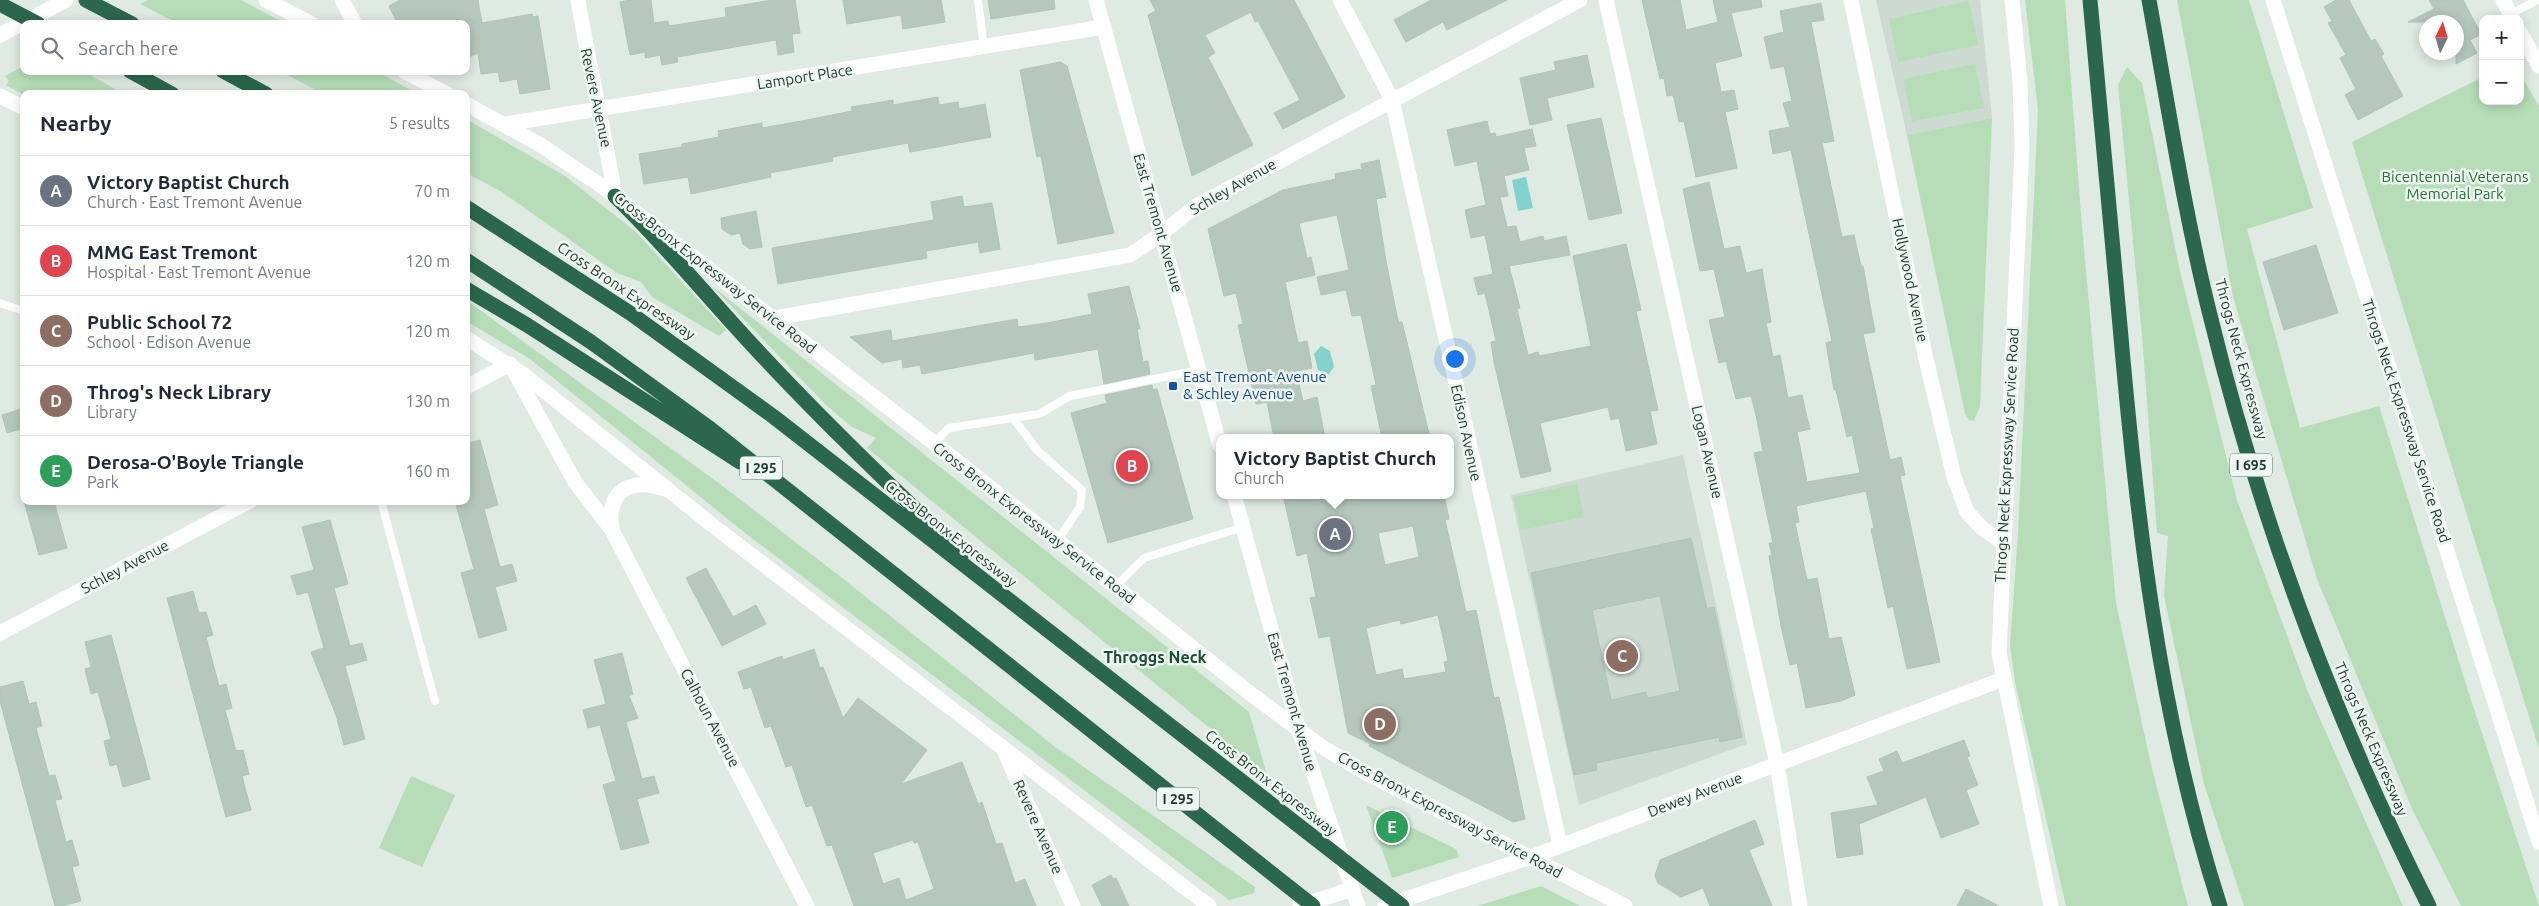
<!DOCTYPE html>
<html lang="en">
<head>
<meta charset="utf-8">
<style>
	body { margin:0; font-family:Ubuntu,sans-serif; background:#f6f6f7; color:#1f2937 }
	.controls { position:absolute; right:15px; top:15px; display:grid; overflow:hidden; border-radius:10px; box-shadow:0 2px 12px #0003 }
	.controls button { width:45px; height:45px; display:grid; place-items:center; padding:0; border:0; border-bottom:1px solid #e0e1e3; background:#fff; color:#1f2937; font:25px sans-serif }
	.compass { position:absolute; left:2419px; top:15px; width:45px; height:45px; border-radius:50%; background:#fff; box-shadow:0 2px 12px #0003; rotate:5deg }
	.you { position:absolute; left:1454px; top:358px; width:18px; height:18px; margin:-12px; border:4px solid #fff; border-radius:50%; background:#1a73e8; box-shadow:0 0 0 8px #1a73e833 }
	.badge { display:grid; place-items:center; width:32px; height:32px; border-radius:50%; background:#7c3aed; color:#fff; font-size:16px; font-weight:700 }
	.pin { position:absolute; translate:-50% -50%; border:2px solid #fff; box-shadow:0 1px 5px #0006 }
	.popup { position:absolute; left:1216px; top:434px; width:238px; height:65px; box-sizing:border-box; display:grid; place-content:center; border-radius:10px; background:#fff; filter:drop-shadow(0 1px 4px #0005); font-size:16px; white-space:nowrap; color:#747a83 }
	.popup b { font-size:19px; color:#1f2937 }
	.popup::after { content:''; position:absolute; left:50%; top:100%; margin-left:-10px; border:10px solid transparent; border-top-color:#fff }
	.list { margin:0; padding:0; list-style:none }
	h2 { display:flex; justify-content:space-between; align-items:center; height:65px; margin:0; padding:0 20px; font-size:21px }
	h2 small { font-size:16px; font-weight:400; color:#747a83 }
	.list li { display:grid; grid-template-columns:32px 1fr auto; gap:15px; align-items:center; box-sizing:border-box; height:70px; padding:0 20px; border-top:1px solid #e0e1e3 }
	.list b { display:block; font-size:19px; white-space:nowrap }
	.list p { margin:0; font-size:16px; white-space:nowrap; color:#747a83 }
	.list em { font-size:16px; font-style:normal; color:#747a83 }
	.icon { flex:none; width:28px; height:28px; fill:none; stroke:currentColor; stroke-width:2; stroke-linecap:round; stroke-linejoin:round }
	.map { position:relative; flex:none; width:2539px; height:906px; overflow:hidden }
	.search { position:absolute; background:#fff; box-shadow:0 2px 12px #0003; left:20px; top:20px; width:450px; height:55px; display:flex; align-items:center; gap:12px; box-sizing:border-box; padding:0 18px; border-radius:10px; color:#747a83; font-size:19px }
	.panel { position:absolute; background:#fff; box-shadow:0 2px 12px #0003; left:20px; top:90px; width:450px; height:415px; border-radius:10px }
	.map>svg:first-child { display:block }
</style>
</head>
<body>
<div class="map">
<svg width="2539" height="906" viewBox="0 0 2539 906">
	<rect width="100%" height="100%" fill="#deeae2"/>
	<path fill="#ccdad1" d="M1876,0H1980L1992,118L1907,135Z
		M1683,455L1747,744L1579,805L1511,495Z"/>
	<path fill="#b6ddb8" d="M148,0H241L286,24H179L140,4Z
		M2025,0H2065L2081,215L2116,603L2152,769L2188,906H2066L2015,682L2010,646L2018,533L2038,110Z
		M2177,0H2249L2313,208L2247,229L2300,428L2379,406L2469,694L2539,906H2461L2413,811L2317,579L2233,297Z
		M1969,1L1978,45L1898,62L1889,19Z
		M1975,64L1984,108L1912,121L1903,79Z
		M24,66V71H83L124,94L24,95L6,85L9,81L5,76Z
		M2127,67L2142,83L2179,267L2237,500L2308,692L2403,906H2244L2204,784L2164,596L2168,536L2157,533L2142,336L2118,85Z
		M280,71H376L418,94H323Z
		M2520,74L2539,106V749L2352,142L2483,77V101H2520Z
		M1992,118L1980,406L1974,421L1969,420L1965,414L1907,135Z
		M466,119L565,176L636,232L726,330L719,336L652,297L641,282L617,273L502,192L466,173Z
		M712,286L1249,712L1267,775L867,448L876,438L852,427L826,405Z
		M466,300L720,484L846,581L1054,746L1255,887L1254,893L1229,900L745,533L530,359L466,321Z
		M1577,484L1584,517L1521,530L1514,497Z
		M411,776L455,795L422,867L379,848Z
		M1366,805L1456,849L1459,857L1392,878Z
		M1541,886L1580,906H1477Z"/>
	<path fill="#83d2cd" d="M1526,177L1533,208L1518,211L1512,180Z
		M1321,346L1330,351L1334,367L1328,375L1318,370L1314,354Z"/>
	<path fill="#b6c8bd" stroke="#b0c4b8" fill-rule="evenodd" d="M400,0H478L482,23L532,14L533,17L538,16L550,89L520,94L517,79L500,82L498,72L481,74L478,53L466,58V24H398L389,6Z
		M630,0H651L654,23L668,21L669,26L726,17L725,8L772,0H795L800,33L792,34L794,52L778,55L776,40L677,57L678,62L662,65L660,55L645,58V52L630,55L620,2Z
		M843,0H941L945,22L903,29L901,15L847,24Z
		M988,0H1054L1055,9L991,19Z
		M1150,0H1294L1345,97L1283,129L1274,113L1300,100L1258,21L1255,22L1251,12L1205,35L1215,53L1208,57L1253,145L1192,176L1148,15L1156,11Z
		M1431,0H1507L1447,30L1443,22L1406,42L1394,20Z
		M1642,0H1680L1686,30L1718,22L1713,0H1761L1762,7L1731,13L1742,56L1715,63L1721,92L1734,90L1738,109L1725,112L1737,168L1696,177L1684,121L1679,122L1674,98L1672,95L1667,96L1664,78L1660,79Z
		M2336,0H2349L2371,41L2375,39L2384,54L2381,56L2403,96L2358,120L2345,95L2356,89L2340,58L2346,55L2328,23L2332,21L2324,7Z
		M2429,0H2463L2481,34L2470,40L2477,53L2456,64V22H2408L2434,9Z
		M1821,3L1824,20L1811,22L1834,141L1822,143L1842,237L1854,235L1861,266H1863L1875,332L1863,334L1890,460L1901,457L1905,475L1900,476L1940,662L1907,669L1893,606L1888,608L1871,529L1874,528L1866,491L1796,506L1799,522L1795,523L1807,580L1817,578L1829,639L1841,637L1855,695L1841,701L1806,708L1797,663L1790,665L1781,626L1769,556L1772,555L1769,543H1773L1754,453L1763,451L1756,415L1751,396L1736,399L1726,361L1719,363L1709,320L1725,317L1714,269L1700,271L1683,189L1709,182L1724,249L1740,246L1746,273L1762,269L1771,322L1766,323L1773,357L1780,355L1788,398L1802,395L1806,413L1810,429L1797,432L1807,482L1860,473L1852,435L1847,437L1836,390H1834L1826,343L1832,341L1791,150L1773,154L1769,131L1790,127L1783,103L1792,101L1784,66L1771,69L1764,37L1784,32L1780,11Z
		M1587,55L1594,87L1547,98L1552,120L1530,125L1520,78L1556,70L1554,62Z
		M1060,62L1067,66L1114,233L1058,244L1041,156L1037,157L1020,70Z
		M938,97L939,105L958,102L959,109L985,104L991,137L910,152L908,143L832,157L833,161L770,173L771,177L691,194L688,177L644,184L639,154L682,147V144L719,137L718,131L762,123V128L807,120L852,111L851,107L870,104L893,100V105Z
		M1601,118L1622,213L1589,220L1567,125Z
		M1487,121L1490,134L1495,133L1496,137L1532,129L1536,146L1524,148L1529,170L1504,176L1508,196L1500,197L1507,227L1516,226L1520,242L1543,236L1544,241L1566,236L1570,255L1509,266L1520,308L1517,309L1528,355L1538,352L1539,356L1591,346L1573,256L1626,244L1641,310L1636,311L1658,410L1650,411L1657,444L1626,451L1619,418L1611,420L1608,407L1540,423L1551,471L1521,478L1494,362L1491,342L1496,341L1485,293L1478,295L1474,278L1493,274L1485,235L1471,238L1465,210L1486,205L1477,161L1455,166L1447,130Z
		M1379,160L1386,197L1376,199L1386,261L1397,316L1399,322H1402L1430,438H1382L1371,386L1376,385L1361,315L1352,316L1346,290L1321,295L1317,277L1349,270L1337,215L1299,223L1307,258L1311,257L1315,275L1285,282L1298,343L1307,341L1312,368L1296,371L1303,401L1317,397L1325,438H1274L1267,402L1256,404L1238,325L1243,324L1236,293L1224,296L1208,229L1283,190L1336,179L1335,174L1362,169L1361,164Z
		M962,196L964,207L992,203L1000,249L980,253L978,242L926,251L927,258L778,284L772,248L934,220L931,202Z
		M756,211L762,247L750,249L743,244L740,233L731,235L722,229L721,218Z
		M2316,245L2338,313L2284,330L2263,262Z
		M1129,286L1140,329H1137L1143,362L1148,361L1150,374L1104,384L1098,349L1035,360L1034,353L922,374L920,365L903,368L902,359L882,363L850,337L891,330L892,341L1017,319L1018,327L1047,323L1092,314L1088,294Z
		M1152,385L1153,390L1157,389L1193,519L1108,543L1071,413L1107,403L1105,395Z
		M24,408V428L7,433L2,415Z
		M480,440L498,505L484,509L500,567L512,564L517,581L495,587L507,630L479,638L461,573L474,569L455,501H466V444Z
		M1283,495H1444L1449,519L1445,520L1466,612L1476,610L1494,698L1499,697L1525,819L1513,822L1369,746L1370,744L1348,733L1330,636L1319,638L1310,598L1316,597L1307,553L1297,556ZM1413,526L1419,557L1385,565L1378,533ZM1438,615L1448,661L1444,662L1446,672L1404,679L1402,669L1376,675L1366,628L1400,620L1401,624Z
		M24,501H54L67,548L39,555Z
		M330,520L348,584L334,588L350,646L362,643L367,660L345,666L365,739L344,745L336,715L311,652L324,648L308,592L297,595L291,576L314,570L302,527Z
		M1691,538L1707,609L1714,607L1742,737L1720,742L1719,737L1596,763L1597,770L1574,775L1531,573ZM1660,596L1680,691L1648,698L1646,692L1611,700L1592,610Z
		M706,568L733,617L756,605L766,624L722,646L686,578Z
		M193,591L199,613L206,612L213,635L206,637L219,686L226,684L232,708L225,710L236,751L243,750L249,774L242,776L251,810L226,817L167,598Z
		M111,635L150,779L123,787L117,764L110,766L104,741L111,739L98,692L91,694L85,669L91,667L85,642Z
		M814,649L820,668L823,667L843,718L858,698L927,750L901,784L962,762L978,804L982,802L996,844L1002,843L1015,883L1025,879L1036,906H854L832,845L827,846L812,805L806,807L792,765L786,767L771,726L765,728L751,687L744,689L738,672L782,656L783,660ZM913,840L914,843L918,842L934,889L906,900L899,878L883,884L873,853Z
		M622,653L633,694L629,696L638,718L626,722L642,779L654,776L659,793L637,799L649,843L621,850L603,785L616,781L600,725L588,728L583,710L606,704L594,660Z
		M23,681L29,704L36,702L42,726L36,728L49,776L55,775L62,799L55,800L66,842L72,840L79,865L72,867L81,901L62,906H55L0,701V687Z
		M1964,740L1970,756L1967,757L1978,785L1966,790L1979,824L1941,838L1926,797L1859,824L1863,854L1837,858L1831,813L1878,805L1867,777L1884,771L1879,759L1897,751L1902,763Z
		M1755,820L1764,844L1749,850L1772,906H1710L1703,888L1681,897L1658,883L1655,876L1660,860Z
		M1111,875L1113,879L1116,878L1129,906H1102L1092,885Z
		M1966,889L1999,906H1957Z"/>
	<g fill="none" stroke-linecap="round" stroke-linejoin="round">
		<path stroke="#fff" stroke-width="8" d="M978,0L984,48
			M2511,14L2537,0
			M0,303L24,311
			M1013,418L1039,414L1070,396L1199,370
			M934,443L949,428L1013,418L1038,451L1082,490L1080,507L1057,541
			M381,501L435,701
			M1115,587L1144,558L1243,527"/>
		<path stroke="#fff" stroke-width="15" d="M342,0L355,24
			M578,0C589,66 604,130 615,196
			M1340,0L1392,100L1560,845
			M1606,0L1777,764L1800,906
			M1851,0L1926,359L1954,477L1967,512L1982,528L2003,543
			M2503,0L2513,19
			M2520,32L2539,66
			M506,124L1104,27
			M775,318L1130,255L1161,234L1196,206L1580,0
			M466,387L510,364L575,482L612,530L807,906
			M612,530C606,488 632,477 668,490
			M0,633L250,501
			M1003,748L1073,906
			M1531,857L2003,679"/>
		<path stroke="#fff" stroke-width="15" d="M266,0L312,24
			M1096,0L1220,446
			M2012,0L2020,82L2022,148L1999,653L2051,906
			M2273,0L2539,842
			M0,35L66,0
			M404,71L447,94
			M0,96L24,108
			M466,104L539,144L603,187L934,443L1251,694L1322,747L1366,773L1625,906
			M466,338L523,374L716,528L1209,906
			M1234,495L1299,730L1358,906
			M1300,906L1352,889
			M1385,906L1531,857"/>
		<path stroke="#2a674d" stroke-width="15" d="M86,0L132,24
			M2090,0C2100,109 2110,217 2120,326C2137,522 2159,717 2220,906
			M2149,0C2168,105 2184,211 2210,315C2260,520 2334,718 2429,906
			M0,4L38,24
			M130,71L172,94
			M223,71L266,94
			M615,196C665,244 708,298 756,349C822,420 892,487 962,554
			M466,207L630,313L774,417L1402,906
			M466,260L591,342L708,427L1313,906
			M466,289L527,325L740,462"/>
	</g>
	<rect fill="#1a4fb4" stroke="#eef7f1" stroke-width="2" x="1168" y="381" width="10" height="10" rx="2.5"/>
	<g text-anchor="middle" stroke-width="5" stroke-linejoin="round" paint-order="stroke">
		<g fill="#eef7f1" stroke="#5d7368" stroke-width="1">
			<rect x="2230" y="453.5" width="42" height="23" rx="4"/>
			<rect x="740" y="456.5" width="42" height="23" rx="4"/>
			<rect x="1157" y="787.5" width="42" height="23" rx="4"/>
		</g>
		<g font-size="14" font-weight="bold" fill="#1f3a2d">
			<text x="2251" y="470">I 695</text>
			<text x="761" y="473">I 295</text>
			<text x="1178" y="804">I 295</text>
		</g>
		<g font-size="15" fill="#1f3a2d" stroke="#eef7f1">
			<text transform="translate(805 77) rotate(-9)" y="5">Lamport Place</text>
			<text transform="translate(596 98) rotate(78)" y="5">Revere Avenue</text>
			<text transform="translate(1233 187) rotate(-30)" y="5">Schley Avenue</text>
			<text transform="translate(1158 223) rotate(74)" y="5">East Tremont Avenue</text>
			<text transform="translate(715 273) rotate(38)" y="5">Cross Bronx Expressway Service Road</text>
			<text transform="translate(1910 280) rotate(78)" y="5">Hollywood Avenue</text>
			<text transform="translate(626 291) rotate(34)" y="5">Cross Bronx Expressway</text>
			<text transform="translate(2241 359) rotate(75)" y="5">Throgs Neck Expressway</text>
			<text transform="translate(2406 421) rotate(72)" y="5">Throgs Neck Expressway Service Road</text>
			<text transform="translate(1466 433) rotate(78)" y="5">Edison Avenue</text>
			<text transform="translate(1707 452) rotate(77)" y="5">Logan Avenue</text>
			<text transform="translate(2007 455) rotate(-87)" y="5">Throgs Neck Expressway Service Road</text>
			<text transform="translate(1034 523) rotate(38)" y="5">Cross Bronx Expressway Service Road</text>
			<text transform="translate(951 534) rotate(38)" y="5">Cross Bronx Expressway</text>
			<text transform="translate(125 567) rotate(-28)" y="5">Schley Avenue</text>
			<text transform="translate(1292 702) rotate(74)" y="5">East Tremont Avenue</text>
			<text transform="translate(710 718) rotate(62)" y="5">Calhoun Avenue</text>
			<text transform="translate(2371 739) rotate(67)" y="5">Throgs Neck Expressway</text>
			<text transform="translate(1271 783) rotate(38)" y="5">Cross Bronx Expressway</text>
			<text transform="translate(1695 795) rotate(-21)" y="5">Dewey Avenue</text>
			<text transform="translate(1450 815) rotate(28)" y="5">Cross Bronx Expressway Service Road</text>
			<text transform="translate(1038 827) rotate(66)" y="5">Revere Avenue</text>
		</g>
		<g font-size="15" fill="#287234" stroke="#eef7f1">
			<text x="2455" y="182">Bicentennial Veterans<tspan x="2455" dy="17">Memorial Park</tspan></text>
		</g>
		<g font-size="15" fill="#164399" stroke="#eef7f1" text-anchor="start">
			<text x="1183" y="382">East Tremont Avenue<tspan x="1183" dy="17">&amp; Schley Avenue</tspan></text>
		</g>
		<g font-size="16" font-weight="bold" fill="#1b4d36" stroke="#eef7f1">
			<text x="1155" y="663">Throggs Neck</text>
		</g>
	</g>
</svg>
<div class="controls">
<button>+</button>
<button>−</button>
</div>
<svg class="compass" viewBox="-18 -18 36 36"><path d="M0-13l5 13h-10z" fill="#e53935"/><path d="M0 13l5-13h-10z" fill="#747a83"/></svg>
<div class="you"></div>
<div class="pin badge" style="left:1335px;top:534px;background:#6b7280">A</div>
<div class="popup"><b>Victory Baptist Church</b>Church</div>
<div class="pin badge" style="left:1132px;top:466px;background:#e0444e">B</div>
<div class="pin badge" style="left:1622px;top:656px;background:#8d6e63">C</div>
<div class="pin badge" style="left:1380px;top:724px;background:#8d6e63">D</div>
<div class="pin badge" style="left:1392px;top:827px;background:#2e9e5b">E</div>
<div class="search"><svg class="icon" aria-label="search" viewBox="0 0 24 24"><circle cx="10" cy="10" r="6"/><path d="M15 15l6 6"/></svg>Search here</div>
<section class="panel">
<h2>Nearby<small>5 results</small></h2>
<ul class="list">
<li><span class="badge" style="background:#6b7280">A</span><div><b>Victory Baptist Church</b><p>Church · East Tremont Avenue</p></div><em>70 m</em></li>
<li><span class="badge" style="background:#e0444e">B</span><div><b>MMG East Tremont</b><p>Hospital · East Tremont Avenue</p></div><em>120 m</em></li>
<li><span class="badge" style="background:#8d6e63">C</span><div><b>Public School 72</b><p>School · Edison Avenue</p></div><em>120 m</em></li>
<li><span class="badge" style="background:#8d6e63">D</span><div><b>Throg's Neck Library</b><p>Library</p></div><em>130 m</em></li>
<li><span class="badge" style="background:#2e9e5b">E</span><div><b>Derosa-O'Boyle Triangle</b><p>Park</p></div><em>160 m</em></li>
</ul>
</section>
</div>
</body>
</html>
